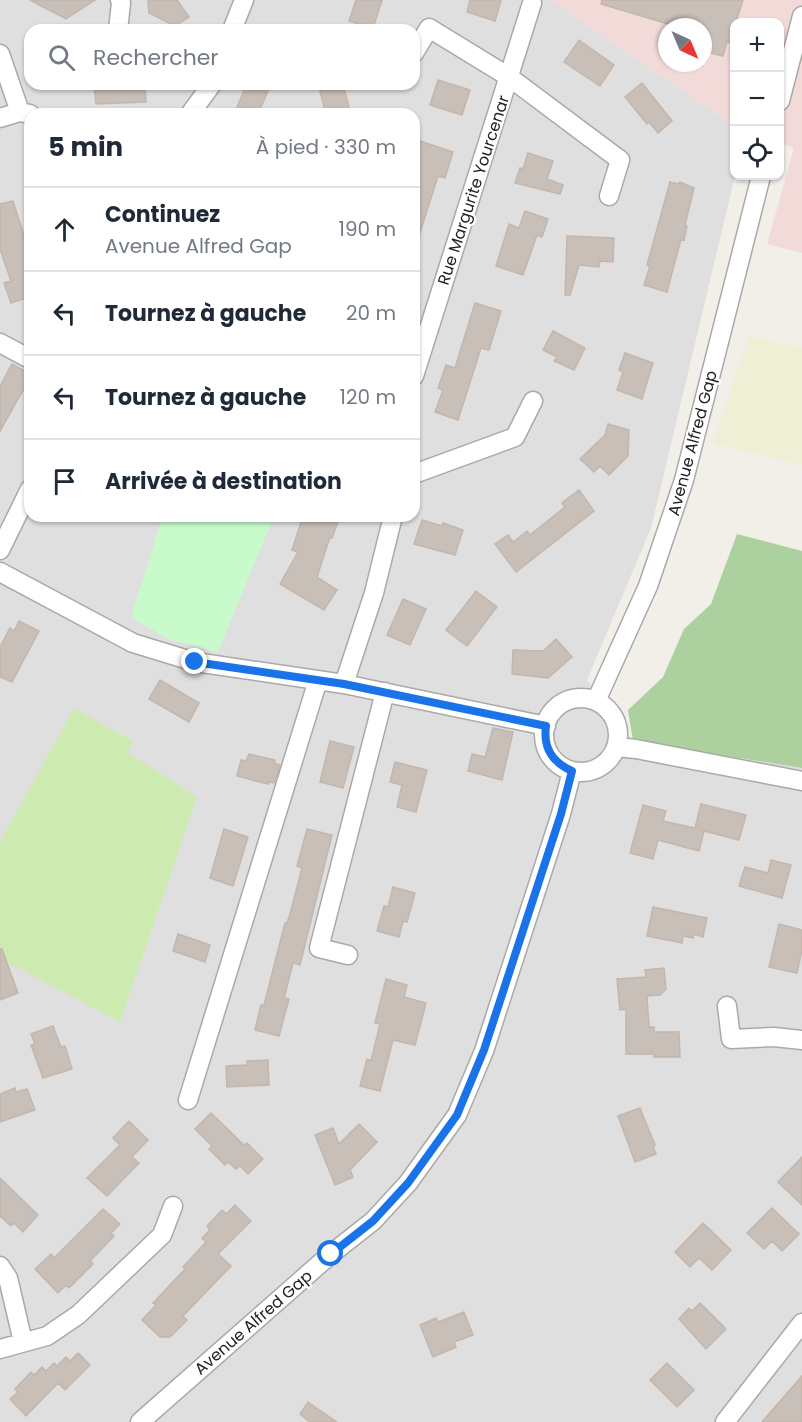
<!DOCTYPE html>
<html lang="fr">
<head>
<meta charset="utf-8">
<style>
	body { margin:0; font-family:Poppins,sans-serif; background:#f6f6f7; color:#1f2937 }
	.controls { position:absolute; right:18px; top:18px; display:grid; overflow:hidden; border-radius:12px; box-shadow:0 2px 4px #0004 }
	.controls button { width:54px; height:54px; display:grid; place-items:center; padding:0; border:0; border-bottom:2px solid #e0e1e3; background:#fff; color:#1f2937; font:30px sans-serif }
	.compass { position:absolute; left:658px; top:18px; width:54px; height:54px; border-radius:50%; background:#fff; box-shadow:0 2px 4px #0004; rotate:136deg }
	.stop { position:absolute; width:18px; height:18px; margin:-14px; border:4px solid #1a73e8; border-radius:50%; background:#fff }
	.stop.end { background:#1a73e8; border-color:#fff; box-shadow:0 2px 6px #0008 }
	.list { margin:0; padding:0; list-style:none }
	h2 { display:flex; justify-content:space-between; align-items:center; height:78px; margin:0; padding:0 24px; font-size:26px }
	h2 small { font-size:20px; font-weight:400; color:#747a83 }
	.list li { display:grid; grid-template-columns:39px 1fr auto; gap:18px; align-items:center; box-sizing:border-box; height:84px; padding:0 24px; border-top:2px solid #e0e1e3 }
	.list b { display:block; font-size:22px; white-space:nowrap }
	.list p { margin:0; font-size:20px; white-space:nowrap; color:#747a83 }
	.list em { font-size:20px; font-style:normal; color:#747a83 }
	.icon { flex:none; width:33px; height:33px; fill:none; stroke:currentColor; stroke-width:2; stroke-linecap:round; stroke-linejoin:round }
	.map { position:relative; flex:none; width:802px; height:1422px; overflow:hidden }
	.search { position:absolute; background:#fff; box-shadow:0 2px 4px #0004; left:24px; top:24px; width:396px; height:66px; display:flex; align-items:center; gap:15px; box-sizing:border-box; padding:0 21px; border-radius:18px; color:#747a83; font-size:22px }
	.panel { position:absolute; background:#fff; box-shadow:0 2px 4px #0004; left:24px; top:108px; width:396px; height:414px; border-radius:18px }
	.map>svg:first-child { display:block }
</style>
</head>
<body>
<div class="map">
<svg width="802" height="1422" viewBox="0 0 802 1422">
	<rect width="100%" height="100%" fill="#f2efe9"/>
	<path fill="#e0dfdf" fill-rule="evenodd" d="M0,0H551L734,126L735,176L651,528L587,680L633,741L802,768V1422H0ZM30,30H414V84H30ZM30,114H414V516H30Z"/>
	<path fill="#f2dad9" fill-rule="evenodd" d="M551,0H802V253L767,244L794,148L780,143V22H734V126ZM667,27H703V63H667Z"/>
	<path fill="#eef0d5" d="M749,336L802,348V465L713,444Z"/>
	<path fill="#cdebb0" d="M74,708L132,741L128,753L197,797L120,1022L0,958V842Z"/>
	<path fill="#add19e" d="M737,534L802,551V768L633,741L628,710L663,677L684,629L711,604Z"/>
	<path fill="#c8facc" d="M160,516H274L218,652L168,639L131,617L161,522Z"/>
	<path fill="#c7bfb8" stroke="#c4b6ab" stroke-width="1.5" d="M30,0H95L66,19Z
		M148,0H177L189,17L175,26L149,13Z
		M356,0H382L373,28L349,21Z
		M470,0H501L495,21L467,12Z
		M602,0H743L736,22H735L730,43L727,41L723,56L703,51V27H678L601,4Z
		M579,40L614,65L600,86L564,62Z
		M438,80L470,90L462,115L430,105Z
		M642,83L672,121L658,133L649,122L647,124L625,97Z
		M94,84H145L146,102L96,104Z
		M247,84H271L258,114H234Z
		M318,84H343L350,111L340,114H326Z
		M414,139L453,152L445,178L438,176L417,242L414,241Z
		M528,153L553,161L547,179L563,185L560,194L515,183L520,168L523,169Z
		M670,182L679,184L680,182L694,188L685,225L687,226L684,240L681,239L667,292L644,285L650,266L647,265Z
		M13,201L30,254V297L11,303L4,283L11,281L0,249V204Z
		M525,211L548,219L542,237L537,235L523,275L496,266L509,224L519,228Z
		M567,236L614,238L613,262L600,261L599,267L579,265L570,295H565Z
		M475,303L501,311L489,350L481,348L458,420L435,412L443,390L438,388L446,365L455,368Z
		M553,331L585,348L574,370L554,361L557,357L543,350Z
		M625,353L653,363L642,399L617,390L623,372L619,370Z
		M12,364L30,374V378L0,431V386Z
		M608,424L629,430L628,456L609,475L600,466L594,472L580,459L605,435Z
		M579,490L594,511L516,572L495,544L508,535L513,542L527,531L530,535L565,507L562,503Z
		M303,516H340L332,538L330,537L317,577L337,590L324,610L280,584L298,552L292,550Z
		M422,520L442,526L443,523L463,530L455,555L414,544Z
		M476,591L497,607L467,646L446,630Z
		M403,599L426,609L410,645L387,635Z
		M19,621L39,631L12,682L0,677V647L10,628L14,631Z
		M556,639L572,657L548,678L512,674L513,650L543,651Z
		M160,680L199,703L189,722L149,699Z
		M493,728L513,732L502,780L468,771L472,754L485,757Z
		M330,741L354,747L343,788L320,782Z
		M249,754L275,760L274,763L280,765L274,783L269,782L268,784L237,776L241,760L246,761Z
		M395,762L427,770L416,812L397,807L402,785L390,782Z
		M701,804L746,815L739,840L704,831L699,851L658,840L653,859L630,853L643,805L666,811L663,821L695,828Z
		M224,829L248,837L233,886L210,878Z
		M307,829L332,835L300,965L293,963L284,998L289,999L279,1036L255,1030L261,1005H264L285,923H287L290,914L302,868L297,866Z
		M771,860L791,865L782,898L739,886L745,867L768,873Z
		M393,887L415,893L407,922L403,921L399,937L377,931L384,906L388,907Z
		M653,907L707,918L703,937L694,934L693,938L683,936L682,943L647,936Z
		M779,924L802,930V950L797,973L769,967Z
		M178,934L210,945L205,962L173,951Z
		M0,949H2L18,993L0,1000Z
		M664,968L666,989L660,995L647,996L649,1027H654V1032H679L680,1057H654V1054H626V1009L620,1010L617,979L646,977L645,970Z
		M386,979L407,985L404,997L426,1003L415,1045L393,1040L380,1091L360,1086L367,1059L371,1061L380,1024L375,1023Z
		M53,1026L61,1047L65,1046L72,1069L43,1078L31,1045L35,1044L31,1034Z
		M268,1060L269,1085L227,1087L226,1066L247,1065V1061Z
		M15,1088L16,1092L27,1089L35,1110L0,1122V1094Z
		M640,1108L655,1145L653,1146L656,1154L635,1162L618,1116Z
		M211,1113L244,1145L247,1143L263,1159L248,1174L240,1166L236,1169L228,1162L225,1165L209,1149L212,1146L195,1129Z
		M129,1121L148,1140L132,1157L139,1163L107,1196L87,1178L120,1145L113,1138Z
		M359,1124L377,1142L350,1170L353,1177L335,1185L315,1135L333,1128L339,1144Z
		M802,1157V1205L778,1182Z
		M0,1178L38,1215L23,1232L14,1223L11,1226L0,1216Z
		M235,1205L251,1221L218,1254L231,1266L183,1316L187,1320L170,1337H160L142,1320L156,1305L153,1303L185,1269L183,1267L206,1242L202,1238L210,1230L207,1226L222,1210L226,1214Z
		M772,1208L799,1234L782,1251L772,1241L764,1249L747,1233Z
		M103,1209L120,1224L111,1233L114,1236L90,1261L93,1264L69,1288L66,1285L58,1293L35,1269L51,1254L54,1258Z
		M703,1223L731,1250L712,1270L699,1258L690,1267L675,1252Z
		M700,1303L726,1329L706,1349L679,1319L689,1308L692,1311Z
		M464,1312L473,1335L454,1342L456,1347L433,1357L420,1325L436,1318L438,1322Z
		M78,1353L90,1365L65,1390L58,1383L26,1416L10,1399L18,1392L15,1389L31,1372L34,1375L42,1367L46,1371L54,1363L57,1366L66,1357L70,1361Z
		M667,1363L694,1390L677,1407L650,1380Z
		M802,1376V1422H762Z
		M308,1402L315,1407L337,1422H310L300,1414Z"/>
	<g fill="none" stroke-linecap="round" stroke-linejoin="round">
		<g stroke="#a9a9a9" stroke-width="21">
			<path id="street" d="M118,30L121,3L120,0
				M232,30L244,0
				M414,53L429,28L509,77L620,160L609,196
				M0,54L20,112
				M780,101L802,16
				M190,114L212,84
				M0,118L20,112L30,114
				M0,343L30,359
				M414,376L532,3
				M414,474L515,437L533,401
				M0,550L30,489
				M0,572L133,643L195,662L344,684L546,726
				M344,684L374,593L393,516
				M544 735a37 37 0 1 1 74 0a37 37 0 1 1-74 0Z
				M596,701L648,586L684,480L761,176
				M616,747L636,749L802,781
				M348,955L319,948L385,692
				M727,1006L731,1039L774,1037L802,1040
				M188,1100L318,680
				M0,1266L8,1278L23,1342
				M0,1349L47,1336L78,1315L162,1235L173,1206
				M140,1422L331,1254L373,1221L408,1183L457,1115L484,1051L561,814L572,771
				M725,1422L802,1323"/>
		</g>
		<use href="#street" stroke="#fff" stroke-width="18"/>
	</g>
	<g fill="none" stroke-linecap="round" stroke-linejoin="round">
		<path stroke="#1a73e8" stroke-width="8" d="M195,662L344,684L546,726C543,748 552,762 572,771L561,814L484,1050L457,1115L408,1183L373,1221L331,1254"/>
	</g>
	<g text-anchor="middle" stroke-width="4.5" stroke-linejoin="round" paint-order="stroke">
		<g font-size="16" fill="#222" stroke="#fff">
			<text transform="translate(473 190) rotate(-72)" y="6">Rue Margurite Yourcenar</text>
			<text transform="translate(692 443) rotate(-75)" y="6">Avenue Alfred Gap</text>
			<text transform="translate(253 1322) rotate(-41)" y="6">Avenue Alfred Gap</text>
		</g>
	</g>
</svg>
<div class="controls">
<button>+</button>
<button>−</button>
<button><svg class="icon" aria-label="locate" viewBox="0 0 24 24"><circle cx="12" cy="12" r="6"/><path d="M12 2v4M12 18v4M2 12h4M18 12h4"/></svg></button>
</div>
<svg class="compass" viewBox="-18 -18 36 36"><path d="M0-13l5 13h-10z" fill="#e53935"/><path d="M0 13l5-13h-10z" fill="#747a83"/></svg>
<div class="stop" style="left:331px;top:1254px"></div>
<div class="stop end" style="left:195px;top:662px"></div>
<div class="search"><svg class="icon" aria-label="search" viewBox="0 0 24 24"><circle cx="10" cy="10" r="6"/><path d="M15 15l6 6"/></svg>Rechercher</div>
<section class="panel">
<h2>5 min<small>À pied · 330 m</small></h2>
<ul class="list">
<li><svg class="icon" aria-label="ahead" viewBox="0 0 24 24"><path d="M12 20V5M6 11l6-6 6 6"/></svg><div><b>Continuez</b><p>Avenue Alfred Gap</p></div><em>190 m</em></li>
<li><svg class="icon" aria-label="left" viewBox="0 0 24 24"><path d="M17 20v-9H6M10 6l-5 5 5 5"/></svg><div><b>Tournez à gauche</b></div><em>20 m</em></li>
<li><svg class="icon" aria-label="left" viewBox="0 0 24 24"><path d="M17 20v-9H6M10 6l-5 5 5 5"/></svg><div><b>Tournez à gauche</b></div><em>120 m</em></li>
<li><svg class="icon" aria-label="arrive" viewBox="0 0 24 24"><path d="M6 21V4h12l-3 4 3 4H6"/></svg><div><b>Arrivée à destination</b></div></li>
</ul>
</section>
</div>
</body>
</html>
